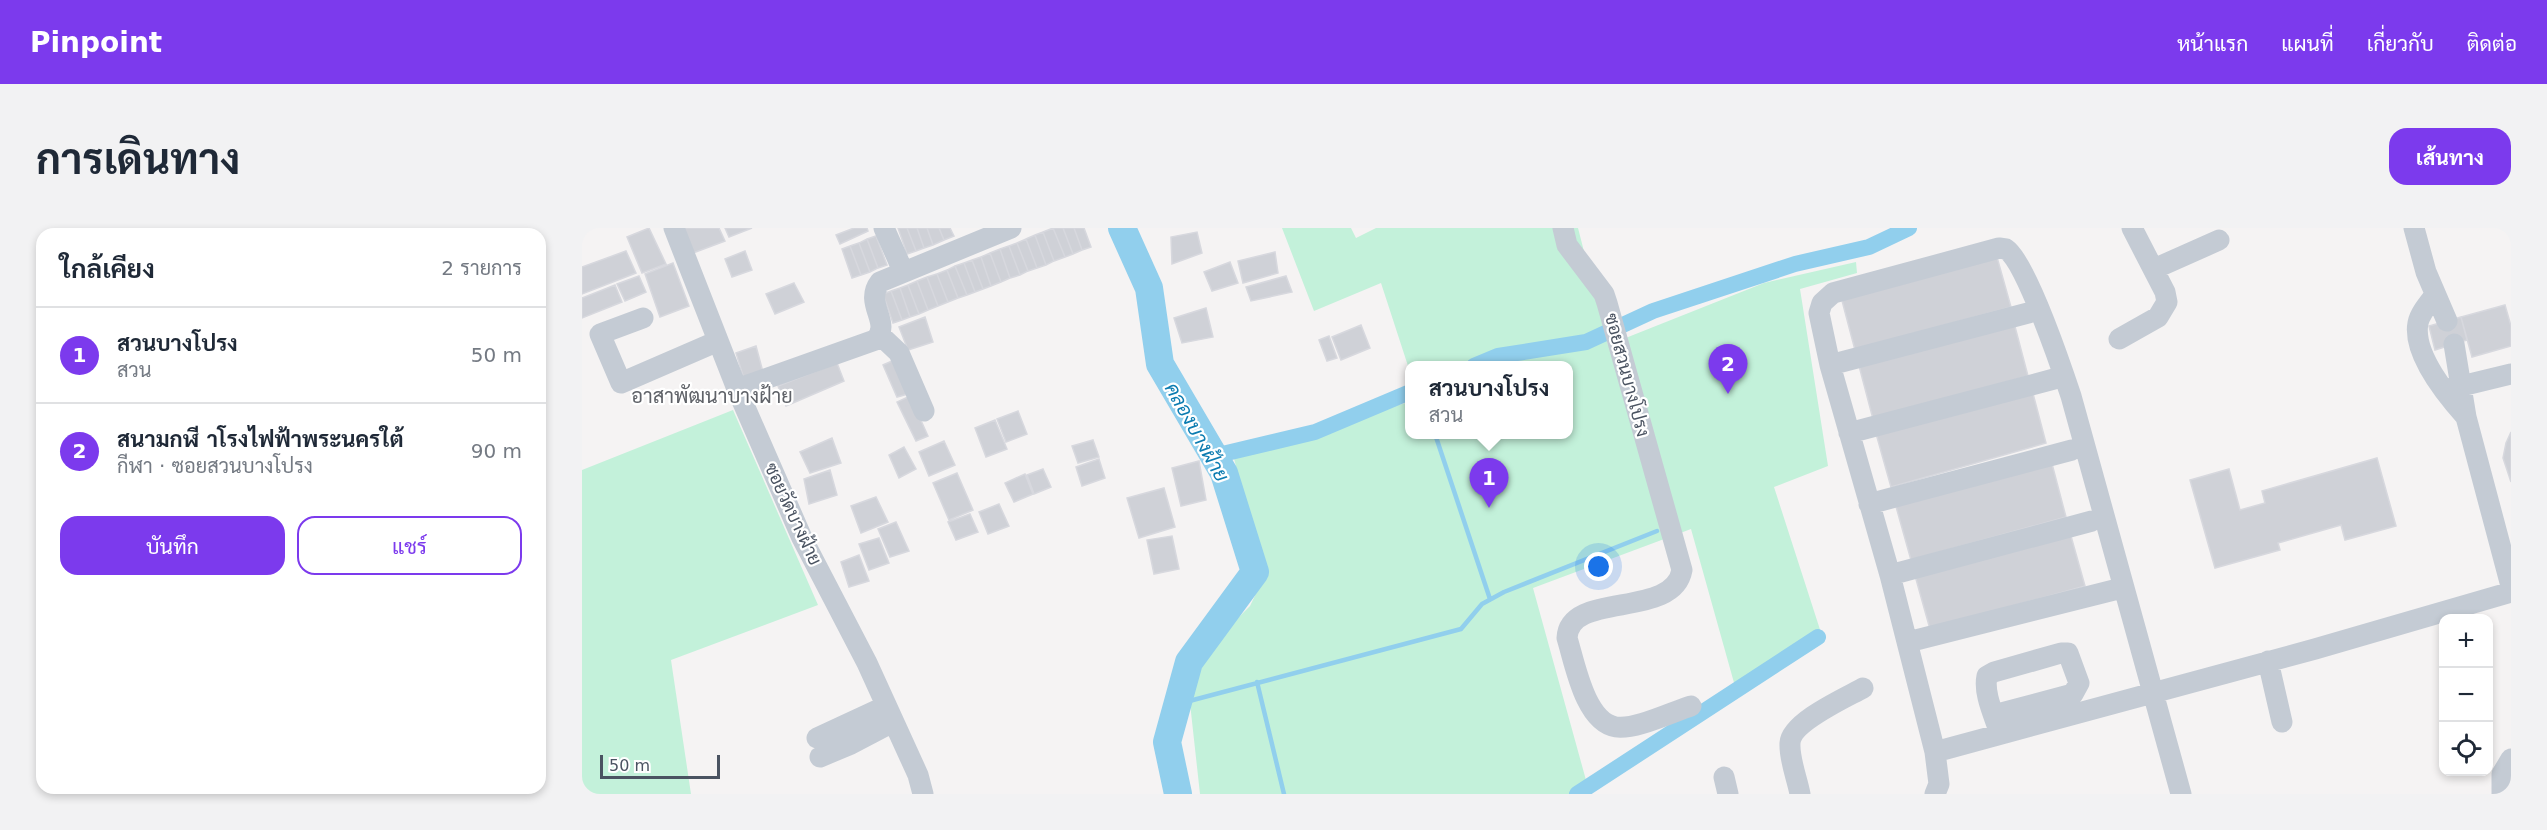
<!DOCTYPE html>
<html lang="th">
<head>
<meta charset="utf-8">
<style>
	body { margin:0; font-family:"DejaVu Sans",Sarabun,sans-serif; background:#f2f2f3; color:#1f2937 }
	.controls { position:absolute; right:18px; bottom:18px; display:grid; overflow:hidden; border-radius:12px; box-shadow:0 3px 9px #0003 }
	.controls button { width:54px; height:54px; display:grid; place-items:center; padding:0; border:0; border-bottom:2px solid #e0e1e3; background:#fff; color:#1f2937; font:30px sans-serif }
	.scale { position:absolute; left:18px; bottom:15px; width:120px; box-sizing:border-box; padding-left:6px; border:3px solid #4a5361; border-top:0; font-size:16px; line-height:21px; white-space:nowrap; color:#4a5361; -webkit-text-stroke:4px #fff; paint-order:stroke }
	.you { position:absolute; left:1017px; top:339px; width:21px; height:21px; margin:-15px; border:4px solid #fff; border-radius:50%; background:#1a73e8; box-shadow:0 0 0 9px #1a73e833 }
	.badge { display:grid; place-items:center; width:39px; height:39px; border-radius:50%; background:#7c3aed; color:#fff; font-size:20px; font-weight:700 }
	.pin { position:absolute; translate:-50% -50px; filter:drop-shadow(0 2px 3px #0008) }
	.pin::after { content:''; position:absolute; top:32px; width:21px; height:18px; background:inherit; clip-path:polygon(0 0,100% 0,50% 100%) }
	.popup { position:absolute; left:823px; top:133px; width:168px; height:78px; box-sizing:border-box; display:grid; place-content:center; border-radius:12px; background:#fff; filter:drop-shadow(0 2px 4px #0005); font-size:20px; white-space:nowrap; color:#747a83 }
	.popup b { font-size:22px; color:#1f2937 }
	.popup::after { content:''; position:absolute; left:50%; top:100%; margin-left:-12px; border:12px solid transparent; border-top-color:#fff }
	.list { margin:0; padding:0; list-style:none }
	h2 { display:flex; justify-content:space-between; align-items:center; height:78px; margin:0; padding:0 24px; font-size:26px }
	h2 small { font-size:20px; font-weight:400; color:#747a83 }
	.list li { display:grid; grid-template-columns:39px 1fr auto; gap:18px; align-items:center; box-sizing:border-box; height:96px; padding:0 24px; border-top:2px solid #e0e1e3 }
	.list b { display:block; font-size:22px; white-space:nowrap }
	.list p { margin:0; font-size:20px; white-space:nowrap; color:#747a83 }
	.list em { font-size:20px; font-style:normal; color:#747a83 }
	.actions { display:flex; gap:12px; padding:18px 24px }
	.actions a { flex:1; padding:14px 0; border:2px solid #7c3aed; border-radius:18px; text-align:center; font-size:21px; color:#7c3aed }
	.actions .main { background:#7c3aed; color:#fff }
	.icon { flex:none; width:33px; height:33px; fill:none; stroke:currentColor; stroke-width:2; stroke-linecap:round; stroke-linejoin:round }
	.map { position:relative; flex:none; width:1929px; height:566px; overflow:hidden; border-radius:18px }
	header { display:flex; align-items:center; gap:36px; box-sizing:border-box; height:84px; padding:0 30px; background:#7c3aed; color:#fff }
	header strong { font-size:28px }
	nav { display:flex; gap:33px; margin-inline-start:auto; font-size:21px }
	.intro { display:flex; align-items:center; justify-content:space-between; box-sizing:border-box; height:144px; padding:0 36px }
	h1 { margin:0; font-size:42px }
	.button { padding:15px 27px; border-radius:18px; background:#7c3aed; color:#fff; font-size:21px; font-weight:700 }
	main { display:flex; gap:36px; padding:0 36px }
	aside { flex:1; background:#fff; border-radius:18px; box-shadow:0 3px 9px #0003 }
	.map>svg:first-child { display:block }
</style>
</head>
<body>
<header>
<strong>Pinpoint</strong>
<nav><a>หน้าแรก</a><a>แผนที่</a><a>เกี่ยวกับ</a><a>ติดต่อ</a></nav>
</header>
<div class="intro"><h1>การเดินทาง</h1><a class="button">เส้นทาง</a></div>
<main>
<aside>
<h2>ใกล้เคียง<small>2 รายการ</small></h2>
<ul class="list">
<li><span class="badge">1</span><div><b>สวนบางโปรง</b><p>สวน</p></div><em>50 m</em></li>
<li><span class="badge">2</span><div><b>สนามกฬี าโรงไฟฟ้าพระนครใต้</b><p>กีฬา · ซอยสวนบางโปรง</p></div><em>90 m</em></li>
</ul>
<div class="actions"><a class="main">บันทึก</a><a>แชร์</a></div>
</aside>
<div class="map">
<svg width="1929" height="566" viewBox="0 0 1929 566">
	<rect width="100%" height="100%" fill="#f5f3f3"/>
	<path fill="#c3f1da" d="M700,0H769L774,10L794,0H996L1026,117L1182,55L1274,34L1275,45L1218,61L1246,238L1192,259L1242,414L1156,469L1109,301L951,360L1007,563L1002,566H618L606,457L625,421L668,378L681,351L651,226L827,174L828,206H986V138H828L827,141L799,55L732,83Z
		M151,182L236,377L89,432L109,566H0V242Z"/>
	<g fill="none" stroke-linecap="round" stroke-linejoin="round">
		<path stroke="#91cfed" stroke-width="4.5" d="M853,206L908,371
			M675,454L702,566
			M596,476L879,401L900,376L922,364L1075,303"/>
		<path stroke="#91cfed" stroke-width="16" d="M892,138L916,128L1004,114L1071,83L1213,36L1287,19L1327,0
			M632,228L733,204L828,164
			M995,566L1236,409"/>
		<path stroke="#91cfed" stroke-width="28" d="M540,0L567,60L578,136L642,245L673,344L607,434L585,514L596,566"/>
	</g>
	<path fill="#cfd1d7" stroke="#d7d8de" stroke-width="1.5" d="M67,0L84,36L60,45L45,9Z
		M101,0H137L143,13L111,25Z
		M143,0H170L147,9Z
		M272,0H285L286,3L258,16L254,7Z
		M316,0H325L334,23L325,26Z
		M325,0H335L342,20L334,23Z
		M335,0H345L351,17L342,20Z
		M345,0H357L362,12L351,17Z
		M357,0H368L372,8L362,12Z
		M471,0L483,29L472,33L461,4Z
		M471,0H481L491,26L483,29Z
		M481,0H492L500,22L491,26Z
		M492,0H502L509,19L500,22Z
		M461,4L472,33L464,37L453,7Z
		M615,4L620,25L590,36L589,9Z
		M453,7L464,37L455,40L444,11Z
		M294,8L305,37L296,40L285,11Z
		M285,11L296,40L288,44L277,15Z
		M444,11L455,40L446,43L435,15Z
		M277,15L288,44L279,47L268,18Z
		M435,15L446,43L438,47L427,18Z
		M268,18L279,47L270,50L260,21Z
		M427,18L438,47L428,50L418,21Z
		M418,21L428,50L419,54L408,25Z
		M1413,22L1429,79L1273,122L1258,65Z
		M44,23L54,45L0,66V39Z
		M163,23L170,42L150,49L143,31Z
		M693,24L696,45L661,55L656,33Z
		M408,25L419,54L409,58L399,29Z
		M399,29L409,58L401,61L390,32Z
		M390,32L401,61L393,64L382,35Z
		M648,34L656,55L630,63L622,44Z
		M91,35L107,78L78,89L63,46Z
		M382,35L393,64L385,67L373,38Z
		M373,38L385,67L376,70L365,42Z
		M365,42L376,70L366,74L355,46Z
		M355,46L366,74L356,78L345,49Z
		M57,48L64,64L43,73L35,56Z
		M704,48L710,64L669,73L664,59Z
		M345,49L356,78L346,82L335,53Z
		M335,53L346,82L337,86L326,57Z
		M212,55L222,74L193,86L184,66Z
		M33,57L40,74L0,90V70Z
		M326,57L337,86L328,89L318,60Z
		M318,60L328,89L320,92L309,63Z
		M309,63L320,92L311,95L301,66Z
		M1923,77L1929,98V118L1890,129L1879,89Z
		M624,80L631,109L600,115L592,90Z
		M343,89L351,114L326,122L317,99Z
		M1879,89L1885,112L1853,122L1847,98Z
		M1431,91L1446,148L1291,191L1276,134Z
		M779,97L788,120L759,132L750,109Z
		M747,108L755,130L745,133L737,112Z
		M174,118L181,144L162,151L154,125Z
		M310,133L326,166L315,169L301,137Z
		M255,135L262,153L204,178L196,158Z
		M1449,158L1464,215L1309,259L1293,202Z
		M328,168L346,208L334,213L315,174Z
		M436,183L445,206L424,214L415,191Z
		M413,192L425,221L404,229L393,200Z
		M1929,204V254L1921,230L1924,215Z
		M250,210L259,235L228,245L218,224Z
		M511,212L517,229L496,235L490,218Z
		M362,213L373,237L347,248L337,224Z
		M322,219L334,241L317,250L307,227Z
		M1795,230L1814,298L1763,312L1759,297L1696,315L1698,322L1633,340L1608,252L1647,241L1658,282L1683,275L1680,263Z
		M517,231L523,250L500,258L494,239Z
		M1469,232L1484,289L1329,332L1313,275Z
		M617,233L624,272L599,278L590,240Z
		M461,241L469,259L452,266L445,247Z
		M248,242L255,267L227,276L222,251Z
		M375,245L391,282L367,292L351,255Z
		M443,246L451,266L432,274L423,255Z
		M582,260L593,299L557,310L545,270Z
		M294,269L306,294L279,305L269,278Z
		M417,276L427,298L406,306L397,284Z
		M388,286L396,304L374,312L366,294Z
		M314,294L327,323L308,329L296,301Z
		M1487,301L1503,358L1348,401L1332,344Z
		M590,308L597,341L572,346L565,312Z
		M297,310L307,335L287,342L277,316Z
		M277,327L287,353L267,359L259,334Z"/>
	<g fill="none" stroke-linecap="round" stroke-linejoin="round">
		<path stroke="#c4cbd4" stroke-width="21" d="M92,0L155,161L220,310L285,435L336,547L341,566
			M302,0L321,43
			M981,0L985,17L1022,66L1025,75L1100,342C1091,392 987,362 985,410C993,436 1003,494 1034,499C1053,502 1090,484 1109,478
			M1832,0L1844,44L1865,93
			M1572,41L1637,12
			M1853,67C1847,75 1838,85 1836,95C1830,126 1866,169 1884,189
			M61,90L18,106L39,155L136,113
			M298,107L317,125L342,183
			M1537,111L1576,89L1585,74L1583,64L1550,0
			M1872,116L1884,189L1929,358
			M1248,137L1446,85
			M155,161L293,112C311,95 281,76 298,54L429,0
			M1867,161L1929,146
			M1267,205L1472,151
			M1287,276L1490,222
			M1308,347L1510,293
			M1326,414L1532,362
			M1686,433L1700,494
			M1412,487L1491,466L1497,455L1486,425H1479L1412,444L1405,448C1401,466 1413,489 1418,506
			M235,510L304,478
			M1353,524L1308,347L1248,137L1237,85L1240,75L1251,65L1417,20L1424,21C1444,34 1480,141 1489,168L1599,566
			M238,529L269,516L311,494
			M1142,549L1146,566
			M1218,566C1215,550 1207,531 1208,515C1209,494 1263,470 1281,460
			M1353,566L1357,556L1353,524L1733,421L1929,364
			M1920,566V546L1929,531"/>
	</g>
	<g text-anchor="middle" stroke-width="4.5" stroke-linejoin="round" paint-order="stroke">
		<g font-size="18" fill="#4a5361" stroke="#fff">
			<text transform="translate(1045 147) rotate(75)" y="6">ซอยสวนบางโปรง</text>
			<text transform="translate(211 286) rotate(65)" y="6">ซอยวัดบางฝ้าย</text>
		</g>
		<g font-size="20" fill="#5f6268" stroke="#fff">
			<text x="130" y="175">อาสาพัฒนาบางฝ้าย</text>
		</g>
		<g font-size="20" font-style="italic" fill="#0c7cb1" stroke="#fff">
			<text transform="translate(615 204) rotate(61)" y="7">คลองบางฝ้าย</text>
		</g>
	</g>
</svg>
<div class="controls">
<button>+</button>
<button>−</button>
<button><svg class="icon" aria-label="locate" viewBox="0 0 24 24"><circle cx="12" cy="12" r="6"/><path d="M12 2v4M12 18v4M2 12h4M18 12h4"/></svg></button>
</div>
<div class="scale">50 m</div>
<div class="you"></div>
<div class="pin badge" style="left:907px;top:280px">1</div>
<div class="popup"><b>สวนบางโปรง</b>สวน</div>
<div class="pin badge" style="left:1146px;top:166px">2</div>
</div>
</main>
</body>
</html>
